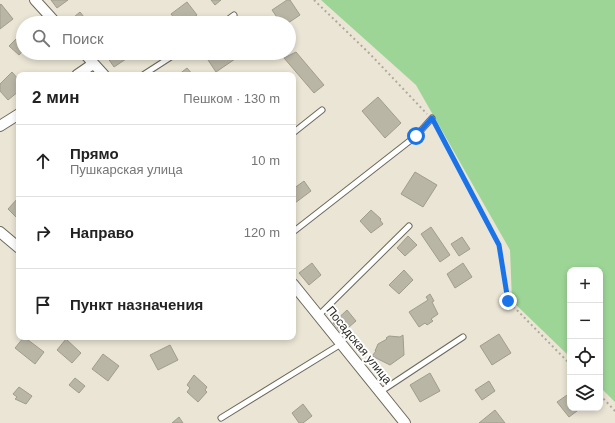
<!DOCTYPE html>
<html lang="ru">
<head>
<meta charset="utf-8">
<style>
	body { margin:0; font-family:Helvetica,sans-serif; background:#f6f6f6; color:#222 }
	.controls { position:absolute; right:12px; bottom:12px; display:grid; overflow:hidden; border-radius:8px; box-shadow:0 2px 6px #0003 }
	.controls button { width:36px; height:36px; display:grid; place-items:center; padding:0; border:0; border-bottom:1px solid #e0e0e0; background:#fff; color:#222; font:20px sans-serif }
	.stop { position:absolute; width:12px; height:12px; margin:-9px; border:3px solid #1a73e8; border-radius:50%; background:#fff }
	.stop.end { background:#1a73e8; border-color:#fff; box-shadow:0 1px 4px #0008 }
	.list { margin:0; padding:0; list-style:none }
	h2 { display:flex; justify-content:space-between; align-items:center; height:52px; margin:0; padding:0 16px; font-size:17px }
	h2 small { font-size:13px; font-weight:400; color:#767676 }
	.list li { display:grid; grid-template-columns:26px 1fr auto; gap:12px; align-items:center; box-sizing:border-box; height:72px; padding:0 16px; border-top:1px solid #e0e0e0 }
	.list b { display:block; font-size:15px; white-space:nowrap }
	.list p { margin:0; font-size:13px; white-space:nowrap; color:#767676 }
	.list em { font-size:13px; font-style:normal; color:#767676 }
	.icon { flex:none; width:22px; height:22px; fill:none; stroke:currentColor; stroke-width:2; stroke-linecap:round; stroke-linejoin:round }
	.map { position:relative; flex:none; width:615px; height:423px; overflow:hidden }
	.search { position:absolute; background:#fff; box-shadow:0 2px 6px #0003; left:16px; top:16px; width:280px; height:44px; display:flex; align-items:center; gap:10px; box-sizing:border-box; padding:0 14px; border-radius:22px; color:#767676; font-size:15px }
	.panel { position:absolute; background:#fff; box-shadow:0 2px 6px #0003; left:16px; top:72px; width:280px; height:268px; border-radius:8px }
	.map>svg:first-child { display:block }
</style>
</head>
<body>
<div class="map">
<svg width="615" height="423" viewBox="0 0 615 423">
	<rect width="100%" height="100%" fill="#eae5d4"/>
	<path fill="#9dd597" d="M321,0H615V402L600,387V270H570V357L512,301L510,250L416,85Z"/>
	<path fill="#bab6a6" stroke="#a19d8d" d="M51,0H68L57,8Z
		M211,0H221L215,5Z
		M287,0H290L300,15L288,23H281L272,10Z
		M187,2L197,15L186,23H178L171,14Z
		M1,4L13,19L0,29V5Z
		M80,12L88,22L68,23V22Z
		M22,33L23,51L19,55L9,46Z
		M296,52L324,85L314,93L284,58Z
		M106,53H130L132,55L114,67L105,54Z
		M211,53H231L235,59L216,72L206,57Z
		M187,68L193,75H178Z
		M12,72L19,80V91L8,100L0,91V84Z
		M378,97L401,123L385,138L362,111Z
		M415,172L437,185L423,207L401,194Z
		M304,181L311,191L295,203L293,201V189Z
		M19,197V220L8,209Z
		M371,210L381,219L380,220L383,224L371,233L360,221Z
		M431,227L450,255L440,262L421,234Z
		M408,236L417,245L405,256L397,248Z
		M462,237L470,249L459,256L451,244Z
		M312,263L321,275L309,285L299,273Z
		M463,263L472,277L455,288L447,274Z
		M404,270L413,280L399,294L389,285Z
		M430,294L434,301L432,302L438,314L431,319L433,321L427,325L425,323L419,327L409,312L428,300L426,297Z
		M347,310L356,321L342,333L333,323Z
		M499,334L511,353L492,365L480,346Z
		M403,335L404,355L390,365L372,356L376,351H375L378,344L387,339L386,338L389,336L400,337Z
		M24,337L44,352L35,364L15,348Z
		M66,339L81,353L72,363L57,350Z
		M170,345L178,360L158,370L150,355Z
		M103,354L119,366L108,381L92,369Z
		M430,373L440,391L420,402L410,385Z
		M194,375L207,387L205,390L207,392L198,402L187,392L190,388L187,385Z
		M75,378L85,386L79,393L69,385Z
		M489,381L495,391L482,400L475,390Z
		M19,387L32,396L26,404L15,399L17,397L13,394Z
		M570,393V408H581L569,417L557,402Z
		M303,404L312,416L303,423H299L292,413Z
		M495,410L505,423H479Z
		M179,417L183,423H172Z"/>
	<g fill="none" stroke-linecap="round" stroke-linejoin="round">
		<g stroke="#6d685a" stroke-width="7">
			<path id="lane" d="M223,23L234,15
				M143,75L177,53
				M293,133L322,110
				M293,232L416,136L432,118
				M319,315L409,226
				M380,392L463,337
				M221,418L341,344"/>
		</g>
		<g stroke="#6d685a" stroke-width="12">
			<path id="street" d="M35,0L56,23
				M84,53L104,75
				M77,75L93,64
				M0,126L19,114
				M0,232L19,248
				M293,284L405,423"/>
		</g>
		<path stroke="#aeaa9c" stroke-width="2" stroke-dasharray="2 3" stroke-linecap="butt" d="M314,0L370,54L427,114
			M436,125L499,245L508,301L570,364
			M600,395L615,411"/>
		<use href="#lane" stroke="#fff" stroke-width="5"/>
		<use href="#street" stroke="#fff" stroke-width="10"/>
	</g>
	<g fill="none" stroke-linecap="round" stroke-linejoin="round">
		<path stroke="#1a73e8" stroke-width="5" d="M416,136L432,118L499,245L508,301"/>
	</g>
	<g text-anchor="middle" stroke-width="4" stroke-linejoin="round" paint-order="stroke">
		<g font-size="12" fill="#2a2822" stroke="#fff">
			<text transform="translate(359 345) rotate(51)" y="4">Посадская улица</text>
		</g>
	</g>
</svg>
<div class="controls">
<button>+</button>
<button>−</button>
<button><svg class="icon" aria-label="locate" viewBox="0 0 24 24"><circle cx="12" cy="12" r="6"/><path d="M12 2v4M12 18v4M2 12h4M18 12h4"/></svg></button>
<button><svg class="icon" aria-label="layers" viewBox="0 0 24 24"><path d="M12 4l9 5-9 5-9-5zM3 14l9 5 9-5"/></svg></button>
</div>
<div class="stop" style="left:416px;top:136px"></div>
<div class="stop end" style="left:508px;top:301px"></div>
<div class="search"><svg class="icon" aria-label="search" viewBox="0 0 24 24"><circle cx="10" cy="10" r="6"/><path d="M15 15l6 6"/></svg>Поиск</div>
<section class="panel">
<h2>2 мин<small>Пешком · 130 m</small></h2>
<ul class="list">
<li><svg class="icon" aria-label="ahead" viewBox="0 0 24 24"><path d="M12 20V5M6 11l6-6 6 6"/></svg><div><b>Прямо</b><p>Пушкарская улица</p></div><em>10 m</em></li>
<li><svg class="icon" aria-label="right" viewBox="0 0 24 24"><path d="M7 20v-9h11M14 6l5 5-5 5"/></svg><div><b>Направо</b></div><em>120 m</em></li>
<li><svg class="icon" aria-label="arrive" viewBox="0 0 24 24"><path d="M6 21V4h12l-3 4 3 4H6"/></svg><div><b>Пункт назначения</b></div></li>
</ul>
</section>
</div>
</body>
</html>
